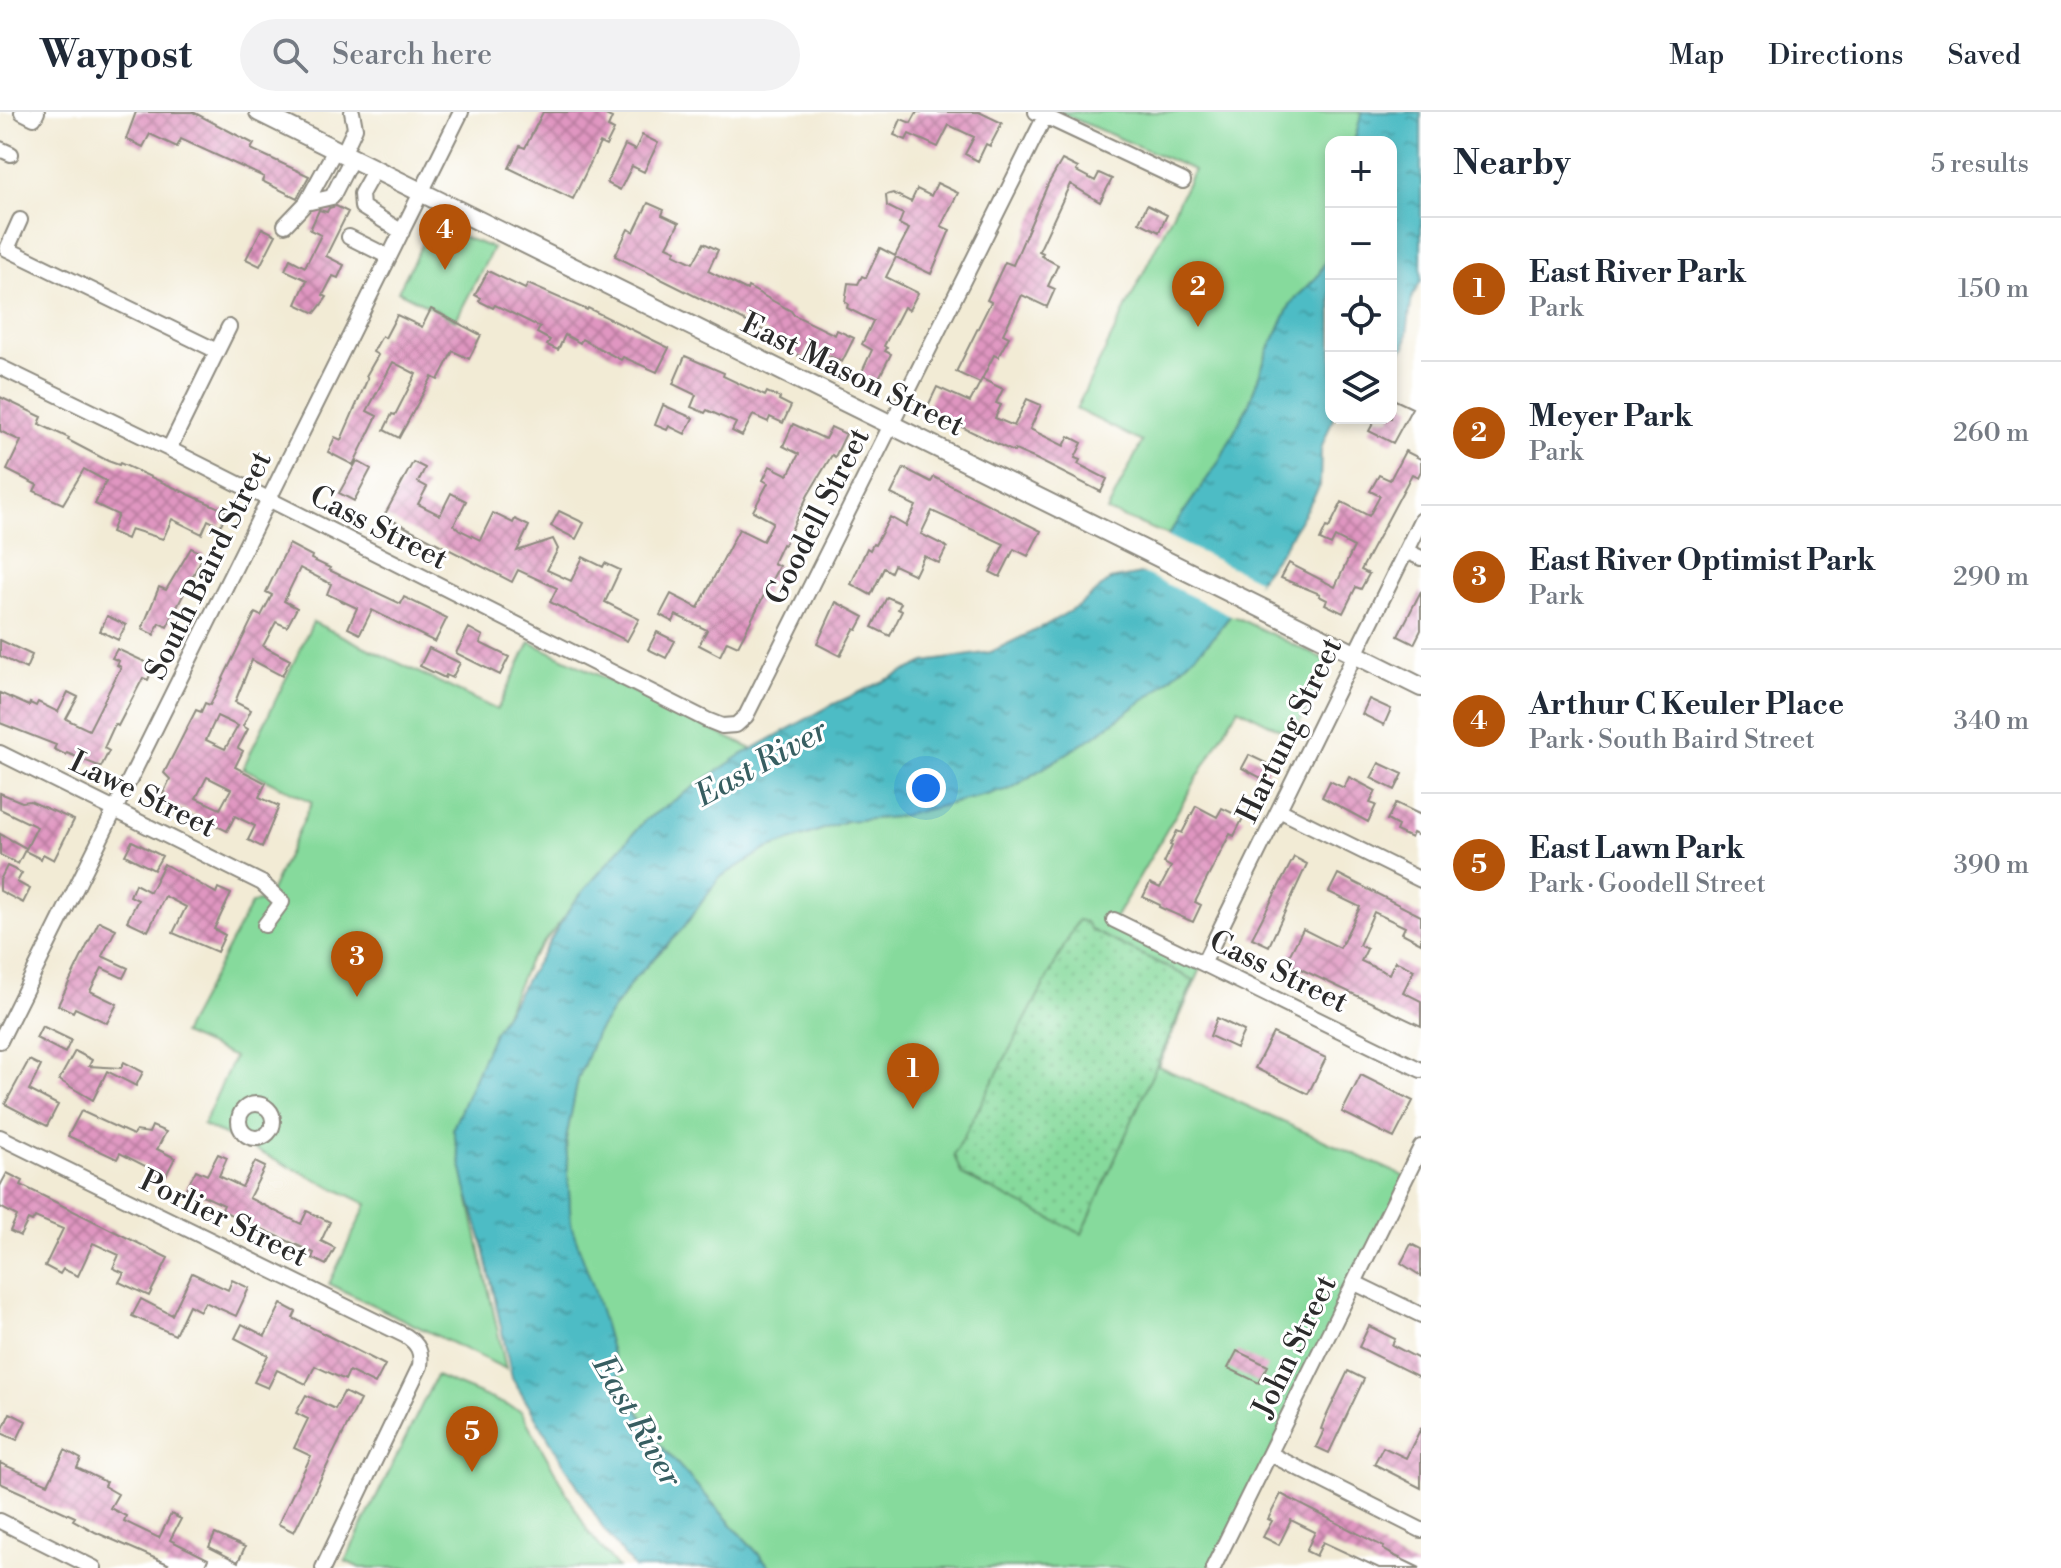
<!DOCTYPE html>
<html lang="en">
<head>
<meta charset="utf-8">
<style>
	body { margin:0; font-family:"Libre Bodoni",serif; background:#f2f2f3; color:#1f2937 }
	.controls { position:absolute; right:24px; top:24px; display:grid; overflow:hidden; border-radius:16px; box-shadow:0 4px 12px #0003 }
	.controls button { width:72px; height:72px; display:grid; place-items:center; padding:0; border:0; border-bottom:2px solid #e0e1e3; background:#fff; color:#1f2937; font:40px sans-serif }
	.you { position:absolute; left:926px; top:676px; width:28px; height:28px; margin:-20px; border:6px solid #fff; border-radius:50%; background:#1a73e8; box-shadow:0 0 0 12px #1a73e833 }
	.badge { display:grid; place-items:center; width:52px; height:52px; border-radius:50%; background:#b45309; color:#fff; font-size:26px; font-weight:700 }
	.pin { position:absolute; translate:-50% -66px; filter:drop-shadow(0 2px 4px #0008) }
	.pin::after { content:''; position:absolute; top:42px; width:28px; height:24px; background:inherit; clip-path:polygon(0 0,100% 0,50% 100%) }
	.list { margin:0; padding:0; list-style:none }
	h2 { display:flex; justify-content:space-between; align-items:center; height:104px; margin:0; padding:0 32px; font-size:34px }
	h2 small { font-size:26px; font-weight:400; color:#747a83 }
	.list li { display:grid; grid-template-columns:52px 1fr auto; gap:24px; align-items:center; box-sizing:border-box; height:144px; padding:0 32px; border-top:2px solid #e0e1e3 }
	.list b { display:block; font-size:30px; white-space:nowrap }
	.list p { margin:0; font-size:26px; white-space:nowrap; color:#747a83 }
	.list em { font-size:26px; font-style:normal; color:#747a83 }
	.icon { flex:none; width:44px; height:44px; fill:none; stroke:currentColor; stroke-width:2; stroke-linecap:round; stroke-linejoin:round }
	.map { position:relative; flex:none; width:1421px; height:1456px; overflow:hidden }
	header { display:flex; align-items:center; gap:48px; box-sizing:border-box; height:112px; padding:0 40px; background:#fff; border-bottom:2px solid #e0e1e3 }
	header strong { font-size:38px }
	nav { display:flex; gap:44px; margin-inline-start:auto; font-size:28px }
	.search { width:560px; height:72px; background:#f2f2f3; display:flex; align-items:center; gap:20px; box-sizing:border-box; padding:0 28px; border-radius:44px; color:#747a83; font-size:30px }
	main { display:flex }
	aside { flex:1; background:#fff }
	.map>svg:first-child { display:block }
</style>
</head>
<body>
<header>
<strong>Waypost</strong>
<div class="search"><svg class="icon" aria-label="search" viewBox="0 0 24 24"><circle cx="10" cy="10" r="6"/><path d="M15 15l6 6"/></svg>Search here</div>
<nav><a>Map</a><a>Directions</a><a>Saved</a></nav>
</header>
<main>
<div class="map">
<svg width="1421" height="1456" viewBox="0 0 1421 1456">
	<defs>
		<pattern id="garden-dots" width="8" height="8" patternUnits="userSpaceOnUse" patternTransform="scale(2)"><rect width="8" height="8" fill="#86da9c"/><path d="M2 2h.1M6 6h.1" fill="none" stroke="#74bb87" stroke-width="1.8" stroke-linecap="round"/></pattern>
		<pattern id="water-ripples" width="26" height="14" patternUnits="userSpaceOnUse" patternTransform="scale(2)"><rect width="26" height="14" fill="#4dbcc5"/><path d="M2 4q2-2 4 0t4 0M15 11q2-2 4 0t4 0" fill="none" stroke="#4099a0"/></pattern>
		<pattern id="building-cross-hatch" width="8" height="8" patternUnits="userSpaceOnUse" patternTransform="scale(2)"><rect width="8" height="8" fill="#e096c1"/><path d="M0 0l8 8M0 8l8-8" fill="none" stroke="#b67b9d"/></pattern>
	</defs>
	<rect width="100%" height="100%" fill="#fff"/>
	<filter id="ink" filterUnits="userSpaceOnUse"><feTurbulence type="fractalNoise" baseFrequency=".0125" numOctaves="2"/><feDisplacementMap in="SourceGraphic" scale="16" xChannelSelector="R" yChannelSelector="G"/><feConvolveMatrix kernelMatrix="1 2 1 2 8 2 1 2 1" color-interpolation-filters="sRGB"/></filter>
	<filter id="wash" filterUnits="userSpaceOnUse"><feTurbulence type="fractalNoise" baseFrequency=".006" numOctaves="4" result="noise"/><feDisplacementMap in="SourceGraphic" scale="32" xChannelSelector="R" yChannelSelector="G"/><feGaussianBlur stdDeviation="1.8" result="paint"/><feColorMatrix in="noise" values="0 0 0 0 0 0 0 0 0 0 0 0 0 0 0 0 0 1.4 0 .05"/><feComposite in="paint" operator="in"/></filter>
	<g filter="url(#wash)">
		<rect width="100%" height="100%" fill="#f2ebd5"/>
		<path fill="#86da9c" stroke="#588264" stroke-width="2" d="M1058,0H1362L1354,30H1331V137L1318,164L1291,191L1268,239L1248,294L1218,351L1168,423L1107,399L1142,330L1076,297L1194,58Z
			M444,118L493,136L456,208L398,179L428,121Z
			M1231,503L1324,547L1326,555L1293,624L1238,596L1114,808L1204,850L1158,954L1406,1065L1213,1456H771L653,1325L610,1246L571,1113L566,1027L578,967L596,922L634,867L683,816L719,766L767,737L846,709L896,705L1010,677L1093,625L1159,577L1210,529Z
			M313,510L497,598L530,530L752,637L644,709L529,848L453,1016L506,1257L329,1172L367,1092L203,1013L234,945L182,922L251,792L268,785L312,690L243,656Z
			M436,1264L521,1299L589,1421L618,1456H360L345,1449Z"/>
		<path fill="url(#garden-dots)" stroke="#588264" stroke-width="2" d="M1078,808L1086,810L1091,818L1194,868L1082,1122L962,1063L954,1043Z"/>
		<path fill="url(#water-ripples)" stroke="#3c7478" stroke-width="2" d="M1362,0H1421V169L1412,185L1405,235L1391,253V30H1354Z
			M1331,137L1333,306L1321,337L1320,374L1282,438L1210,529L1159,577L1093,625L1010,677L896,705L846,709L767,737L719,766L683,816L634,867L596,922L578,967L566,1027L571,1113L594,1177L619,1266L653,1325L771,1456H634L605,1419L512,1266L484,1136L466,1075L453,1016L494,920L573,791L644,709L741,643L832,593L925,550L991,540L1044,514L1080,493L1110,468L1146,461L1151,441L1168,423L1218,351L1248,294L1268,239L1291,191L1318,164Z"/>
		<path fill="#f2ebd5" d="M1163,422L1258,468L1250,486L1235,505L1141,460Z"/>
		<g id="blocks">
			<path fill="url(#building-cross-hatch)" fill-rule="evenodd" d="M136,0H193L254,32L251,37L309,64L297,86L262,69L264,65L181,27L177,35L150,22L143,35L126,27Z
				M543,0H599L612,6L608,15L614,18L606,34L600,31L573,87L509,56L520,34L525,36Z
				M917,0H979L1002,11L990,34L986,32L978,49L965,42L974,25L949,13L938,35L909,22L906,28L894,23L901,7L911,11Z
				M642,23L658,31L644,60L632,54L620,78L607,71L625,33L635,38Z
				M1062,48L1078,56L1076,59L1095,69L1099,61L1112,67L1100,90L1070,72L1039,139L1043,141L1041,144L1058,153L1048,174L1055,177L1047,195L1022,183L1003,222L1009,225L998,245L994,243L980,271L956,260L991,190L987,188L1005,150L1013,153L1048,72Z
				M937,71L958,81L941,114L950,118L931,162L896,145L886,165L918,181L909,198L904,195L884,234L887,236L885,239L891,242L876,272L860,264L872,238L862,232L873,209L847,196L848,192L845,190L848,171L858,172L862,164L866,166L880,136L895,144L909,117L899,112L903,102L887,94L886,83L893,81L911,90L917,77L931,84Z
				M648,91L664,98L662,103L679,111L667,134L676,138L674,142L693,151L704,131L718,138L708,159L747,178L748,175L791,199L794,203L835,223L837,218L854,226L842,250L808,234L803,246L788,238L790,233L766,222L767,220L615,144L628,117L634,120Z
				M1147,93L1167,103L1159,120L1139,110Z
				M336,94L348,100L326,144L344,153L338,166L333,164L323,183L327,185L315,201L296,192L307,168L285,158L290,147L305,155L321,123L310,118L319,98L327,100L329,96Z
				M262,116L276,123L260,154L246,147Z
				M488,159L525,177L528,172L587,198L588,196L665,234L669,236L657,260L623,245L621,248L582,227L580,231L565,223L558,238L547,233L550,228L537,221L540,215L495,193L493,196L479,189L481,186L475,183Z
				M431,197L481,223L469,247L453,239L438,268L432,265L399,326L384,318L392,302L395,303L416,262L393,250L367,299L377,304L353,353L328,340L335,325L341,328L368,266L366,264L378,243L373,240L382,224L385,226L397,203L422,215Z
				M685,244L724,261L723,264L765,284L767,280L780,286L779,288L791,294L783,311L770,305L768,310L753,303L742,324L732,319L736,311L707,298L705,301L691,295L696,283L673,272Z
				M982,267L1003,277L996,291L1001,293L995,306L1014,314L1027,287L1041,293L1030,317L1064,334L1069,324L1082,331L1075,346L1080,348L1078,352L1107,367L1101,380L1036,347L1015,338L1014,340L926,298L937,275L970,290Z
				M0,285L42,305L39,312L69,326L68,328L108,349L119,353L120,351L228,400L220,414L208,408L202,422L172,407L163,427L131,417L127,427L111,420L118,403L95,392L106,369L84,357L63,392L34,379L37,373L7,358L21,329L0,319Z
				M1391,286L1412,296L1393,331L1369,319L1376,306H1391Z
				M663,293L693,306L685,322L669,314L667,318L655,313Z
				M793,312L825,327L831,315L846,322L835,345L832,343L808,383L784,433L782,432L773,451L779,454L738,534L727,529L720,544L699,533L707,518L676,503L673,510L660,503L671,482L698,496L739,417L763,429L773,410L753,399L768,371L763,368L770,354L788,363L799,342L783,334Z
				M1405,339L1421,347V359L1418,365L1412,362L1361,458L1369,462L1361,477L1356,475L1343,501L1325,492L1327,488L1319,484L1320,482L1281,466L1289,451L1335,475L1354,435L1335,425L1331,433L1320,428L1326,415L1329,416L1342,390L1369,404L1380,384L1370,379L1379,363L1390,368Z
				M357,349L371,357L354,389L339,381Z
				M413,350L425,356L418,370L427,375L418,392L440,403L451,381L466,389L454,413L460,418L480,428L493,401L513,411L515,407L529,414L517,439L553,427L558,437L547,458L571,469L583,445L603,455L605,451L620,458L605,490L639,507L627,529L550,490L557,476L518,458L512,470L384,404Z
				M904,356L931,370L934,365L1041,419L1028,444L1014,437L1000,465L990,460L1004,432L932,399L921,422L947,435L939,451L924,444L915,463L894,453L891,460L884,456L871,483L851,472L867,436L870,438L873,432L875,433L890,405L906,414L916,394L891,382Z
				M559,399L584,411L576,427L551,414Z
				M289,432L312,444L311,447L330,456L329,458L401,492L404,485L447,506L435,530L372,498L360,522L348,516L357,496L327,482L331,472L300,456L284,489L297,496L287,515L276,510L263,534L290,548L282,564L252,548L235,590L251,598L243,614L248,617L238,636L243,639L235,655L266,671L259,685L279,694L262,735L248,728L255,714L235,704L227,719L213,712L214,710L163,688L166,683L163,682L170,667L164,661L196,598L201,600L205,591L210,593L255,501L261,504L272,483L266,480ZM217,604L238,614L225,637L206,628ZM207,665L231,677L220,697L196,686Z
				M191,436L204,442L167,515L159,511L154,523L142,517L159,475L166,478Z
				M1421,479V518L1414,532L1398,524Z
				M887,485L901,491L898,497L902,499L890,524L872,515Z
				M836,490L864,505L857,518L854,517L840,544L817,532Z
				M107,504L126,513L118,528L100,519Z
				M469,516L483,524L480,531L509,545L500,563L456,541Z
				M657,520L675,529L666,546L648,537Z
				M0,528L32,543L26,557L0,544Z
				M429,536L460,551L452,566L446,563L445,566L420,554Z
				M117,537L154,554L148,568L143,566L118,614L115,612L104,636L109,639L101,655L67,641L66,643L54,637L56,633L0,611V581L29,594L30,591L36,594L38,590L58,600L68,580L78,585L66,607L89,618L121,555L117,553L119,549L112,546Z
				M1369,587L1391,597L1384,613L1362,602Z
				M1249,643L1270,653L1263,667L1242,656Z
				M1379,651L1403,662L1395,678L1371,666Z
				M1349,665L1376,679L1370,691L1376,693L1368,710L1322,685L1330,669L1344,676Z
				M0,681L22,690L30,689L74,708L54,748L43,742L41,747L25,739L37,715L0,697Z
				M1396,691L1421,703V725L1413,721L1411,726L1396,719L1398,714L1387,708Z
				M1196,694L1217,705L1222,696L1243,706L1234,724L1230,722L1195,790L1201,793L1193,810L1159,795L1160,793L1143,785L1150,771L1160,776L1171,755L1164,751L1172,734L1170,733L1177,719L1182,721Z
				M0,722L26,736L18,752L0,743Z
				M132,729L162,744L154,758L125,743Z
				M1294,745L1307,752L1269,834L1252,826Z
				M164,752L216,781L218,776L231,782L214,817L225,823L217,840L173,821L186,795L165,784L148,819L127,809L138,788L130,784L135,772L150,780Z
				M7,754L22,761L17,770L30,777L23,791L0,779V768Z
				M1338,762L1421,804V831L1402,821L1405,815L1374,800L1359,833L1367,837L1361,849L1389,862L1395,849L1414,858L1403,880L1421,889V914L1292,853L1295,847L1289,844L1303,817L1340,836L1360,795L1329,780Z
				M99,809L116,817L102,844L128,856L123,866L102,856L90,879L117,892L107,911L75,896L73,900L58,893Z
				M1217,906L1244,919L1236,936L1210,924Z
				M42,914L71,928L65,941L36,926Z
				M1273,921L1326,946L1308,982L1255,956Z
				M75,939L92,948L89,954L121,956L124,950L143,960L136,974L107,959L93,988L59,968Z
				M29,948L41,954L29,978L58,993L47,1014L5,992Z
				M1361,963L1413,989L1394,1026L1342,1000Z
				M81,999L133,1023L136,1019L149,1021L152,1014L166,1020L157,1037L175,1046L164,1067L152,1061L153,1058L120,1041L117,1047L68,1024Z
				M218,1042L227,1046L219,1064L242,1075L255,1050L265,1055L249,1086L301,1112L307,1099L330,1110L321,1129L335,1136L326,1153L312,1146L314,1141L225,1100L222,1097L224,1093L200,1082L197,1087L184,1080L196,1058L207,1063Z
				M7,1061L23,1069L21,1073L168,1146L149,1184L119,1170L124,1161L113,1156L119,1143L93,1131L78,1164L63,1157L60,1162L45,1154L63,1117L35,1105L32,1110L28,1108L20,1124L10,1119L17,1104L0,1095V1074Z
				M1411,1132L1421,1137V1164L1401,1151Z
				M192,1161L228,1178L232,1168L249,1176L236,1204L205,1190L200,1199L189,1193L175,1223L132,1204L141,1187L172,1203Z
				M281,1192L296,1200L293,1206L385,1253L375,1272L349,1259L345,1268L315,1254L306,1272L277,1258L268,1276L254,1270L268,1243L235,1226L242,1212L265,1224Z
				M1369,1214L1395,1227L1392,1233L1421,1248V1266L1359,1235Z
				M1237,1239L1268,1254L1259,1271L1228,1256Z
				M1348,1259L1364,1267L1329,1341L1316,1335L1324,1318L1321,1317L1324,1309Z
				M344,1280L360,1288L294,1420L278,1412L311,1344L294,1336L308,1307L296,1301L306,1283L335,1297Z
				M10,1301L26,1309L17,1328L1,1321Z
				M1421,1316V1376L1374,1352L1383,1335L1406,1346Z
				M65,1338L81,1347L77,1356L106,1370L104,1374L118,1382L110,1396L126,1404L124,1409L159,1426L171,1402L181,1407L170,1428L208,1447L204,1456H165L168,1452L95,1420L73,1408L75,1405L0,1371V1351L48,1372Z
				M1281,1382L1384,1435L1383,1437L1393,1443L1420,1456H1379L1323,1430L1316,1444L1306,1439L1315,1420L1291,1408L1279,1433L1263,1425L1272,1409L1268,1407Z
				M215,1422L245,1435L238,1450L209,1435Z"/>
		</g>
	</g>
	<g filter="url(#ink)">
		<use href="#blocks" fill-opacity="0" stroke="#8e8b80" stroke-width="2"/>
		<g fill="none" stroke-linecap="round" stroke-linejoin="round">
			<g stroke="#8e8b80" stroke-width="18">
				<path id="minor" d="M22,0L34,6L37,0
					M1036,0L1183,69
					M0,37L11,42
					M343,42L355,16L352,0
					M375,57L361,82L362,95L402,120
					M306,91L332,85L352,46
					M20,108L7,137L217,239
					M285,113L306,91L335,38
					M349,125L389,145
					M0,255L169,337L707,608L722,614L736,613L746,604L1047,0
					M169,337L229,215
					M1406,439L1421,446
					M0,641L262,771L282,790L265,813
					M1279,698L1421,768
					M1114,808L1421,958
					M1204,850L1421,408
					M0,929L461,0
					M239 1009a17 17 0 1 1 34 0a17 17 0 1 1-34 0Z
					M0,1025L406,1224C418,1232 422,1240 420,1254L323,1456
					M1355,1171L1421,1203
					M1270,1342L1421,1418
					M0,1409L94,1456
					M1213,1456L1421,1035"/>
			</g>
			<g stroke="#8e8b80" stroke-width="22">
				<path id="major" d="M259,0L1421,575"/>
			</g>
			<use href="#minor" stroke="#fff" stroke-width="14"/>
			<use href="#major" stroke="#fff" stroke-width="18"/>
		</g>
	</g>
	<g text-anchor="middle" stroke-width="6" stroke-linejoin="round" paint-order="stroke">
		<g font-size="30" fill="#2b2b2b" stroke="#fff">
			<text transform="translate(853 262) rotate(26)" y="10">East Mason Street</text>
			<text transform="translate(817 404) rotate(-63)" y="10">Goodell Street</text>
			<text transform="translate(379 415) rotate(27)" y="10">Cass Street</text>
			<text transform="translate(208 453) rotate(-64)" y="10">South Baird Street</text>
			<text transform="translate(1289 618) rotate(-64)" y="10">Hartung Street</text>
			<text transform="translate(143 682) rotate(26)" y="10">Lawe Street</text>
			<text transform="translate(1279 859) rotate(26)" y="10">Cass Street</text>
			<text transform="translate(224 1106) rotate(26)" y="10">Porlier Street</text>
			<text transform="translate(1294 1234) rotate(-64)" y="10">John Street</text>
		</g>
		<g font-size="32" font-style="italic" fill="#375e61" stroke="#fff">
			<text transform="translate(761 650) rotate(-29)" y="11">East River</text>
			<text transform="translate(638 1309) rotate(60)" y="11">East River</text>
		</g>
	</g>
</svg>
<div class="controls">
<button>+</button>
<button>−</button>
<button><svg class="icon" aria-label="locate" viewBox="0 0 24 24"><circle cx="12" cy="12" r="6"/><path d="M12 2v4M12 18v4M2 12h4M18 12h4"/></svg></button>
<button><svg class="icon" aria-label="layers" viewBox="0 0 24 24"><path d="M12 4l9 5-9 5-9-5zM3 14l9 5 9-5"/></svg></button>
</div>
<div class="you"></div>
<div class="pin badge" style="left:913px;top:997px">1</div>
<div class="pin badge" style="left:1198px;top:215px">2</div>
<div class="pin badge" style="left:357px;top:885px">3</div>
<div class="pin badge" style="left:445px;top:158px">4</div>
<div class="pin badge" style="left:472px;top:1360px">5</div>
</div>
<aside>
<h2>Nearby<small>5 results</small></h2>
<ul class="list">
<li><span class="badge">1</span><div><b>East River Park</b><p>Park</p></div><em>150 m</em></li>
<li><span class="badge">2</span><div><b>Meyer Park</b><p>Park</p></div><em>260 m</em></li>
<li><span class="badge">3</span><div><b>East River Optimist Park</b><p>Park</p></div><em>290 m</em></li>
<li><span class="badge">4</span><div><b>Arthur C Keuler Place</b><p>Park · South Baird Street</p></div><em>340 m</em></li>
<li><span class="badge">5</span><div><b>East Lawn Park</b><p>Park · Goodell Street</p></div><em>390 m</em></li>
</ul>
</aside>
</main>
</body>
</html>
